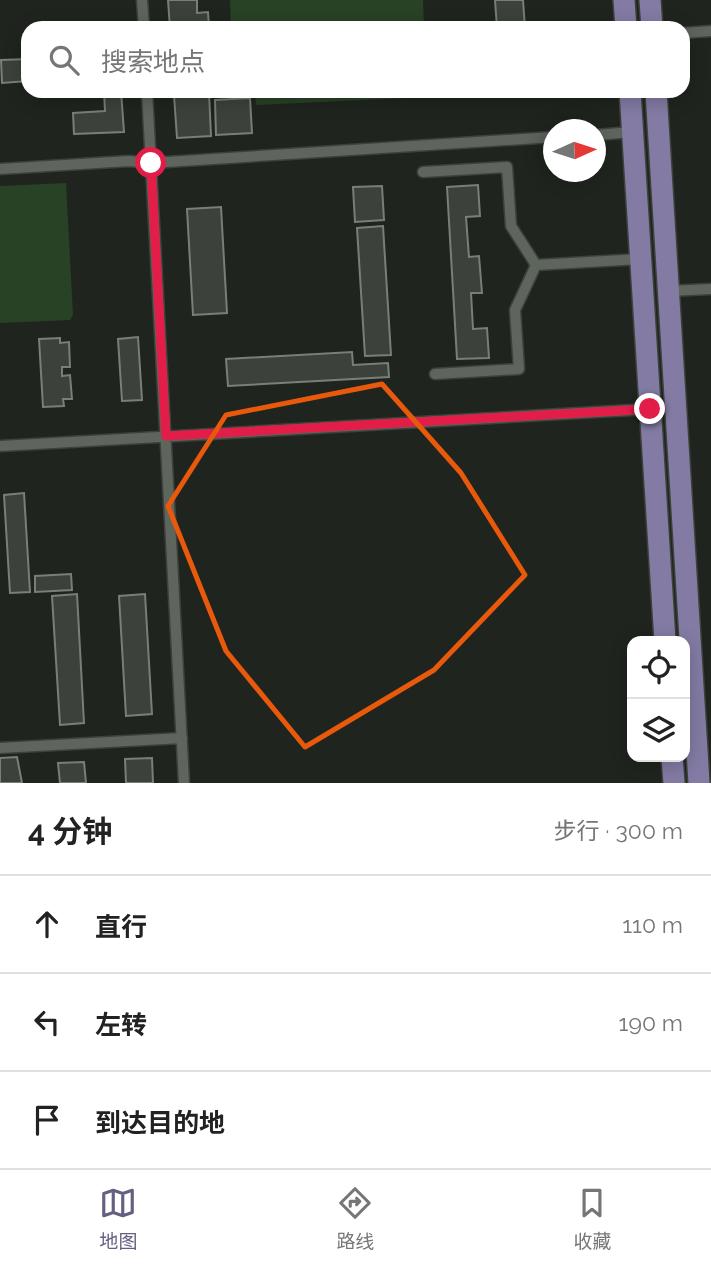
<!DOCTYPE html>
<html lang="zh">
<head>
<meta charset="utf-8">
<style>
	body { margin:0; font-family:Raleway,"Noto Sans SC",sans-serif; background:#f6f6f6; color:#222 }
	.controls { position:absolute; right:21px; bottom:21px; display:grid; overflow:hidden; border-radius:14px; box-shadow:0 4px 18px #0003 }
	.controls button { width:63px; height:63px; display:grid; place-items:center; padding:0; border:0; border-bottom:2px solid #e0e0e0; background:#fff; color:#222; font:35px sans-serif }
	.compass { position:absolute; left:543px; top:119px; width:63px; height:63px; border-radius:50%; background:#fff; box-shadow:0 4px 18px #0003; rotate:87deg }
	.stop { position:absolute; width:21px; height:21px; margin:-16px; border:5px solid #e11d48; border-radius:50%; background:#fff }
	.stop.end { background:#e11d48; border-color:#fff; box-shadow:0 2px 7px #0008 }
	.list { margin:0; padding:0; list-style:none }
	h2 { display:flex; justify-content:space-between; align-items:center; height:91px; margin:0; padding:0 28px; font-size:30px }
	h2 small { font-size:23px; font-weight:400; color:#767676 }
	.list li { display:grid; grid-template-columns:46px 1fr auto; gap:21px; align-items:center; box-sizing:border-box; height:98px; padding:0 28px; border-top:2px solid #e0e0e0 }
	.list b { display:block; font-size:26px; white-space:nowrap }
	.list em { font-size:23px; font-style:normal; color:#767676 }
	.icon { flex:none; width:38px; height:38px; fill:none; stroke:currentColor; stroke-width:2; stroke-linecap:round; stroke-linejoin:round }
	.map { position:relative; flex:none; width:711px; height:783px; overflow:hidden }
	.search { position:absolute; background:#fff; box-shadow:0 4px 18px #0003; left:21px; right:21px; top:21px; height:77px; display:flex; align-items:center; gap:18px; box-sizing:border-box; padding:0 24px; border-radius:21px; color:#767676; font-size:26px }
	.sheet { height:385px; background:#fff }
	nav { display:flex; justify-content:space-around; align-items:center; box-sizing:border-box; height:98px; border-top:2px solid #e0e0e0; background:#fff; font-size:19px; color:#767676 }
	nav a { display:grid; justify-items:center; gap:4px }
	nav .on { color:#675f81 }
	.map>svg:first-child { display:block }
</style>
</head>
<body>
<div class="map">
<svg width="711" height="783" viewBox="0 0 711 783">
	<rect width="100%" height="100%" fill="#1f251e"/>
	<path fill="#284226" d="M230,0H423L424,28H231Z
		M234,91H428V97L256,105L255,93L234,94Z
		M66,183L73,315L70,320L0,323V186Z"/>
	<path fill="#3c423b" stroke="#787f77" stroke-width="2" d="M168,0H197V13L208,12L209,28H170Z
		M495,0H523L525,28H497Z
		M28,59V81L2,83L1,60Z
		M104,91H121L124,132L74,134L73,113L105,111Z
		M511,91H542V96L511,97Z
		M209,93L211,136L177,138L174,95Z
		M250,98L252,133L216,135L215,100Z
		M478,185L480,216L466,217L469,257L479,256L482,293H471L473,329L487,328L489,358L457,359L447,187Z
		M382,186L384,220L355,222L353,187Z
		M221,207L227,313L193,315L187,209Z
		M383,226L391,355L365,356L357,228Z
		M138,337L142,400L122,401L118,339Z
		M60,338V343L69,342L70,367H62V376L70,375L72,399H63L64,406L43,407L39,339Z
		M352,352L353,365L388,363L389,377L228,386L226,359Z
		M24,493L30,592L10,593L4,495Z
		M71,574L72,590L35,592V576Z
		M77,594L84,723L60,725L52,596Z
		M145,594L152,714L126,716L119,596Z
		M17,757L22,783H0V758Z
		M152,758L153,783H126L125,759Z
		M84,762L86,783H60L58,763Z"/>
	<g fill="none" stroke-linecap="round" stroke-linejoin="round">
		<g stroke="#3c413b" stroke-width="13">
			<path id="service" d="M142,0L144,28
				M683,33L711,31
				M147,91L184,783
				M596,135L632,132
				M0,169L129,161L151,163L554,137
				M423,172L507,167L511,226L536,265L515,310L519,369L435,374
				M536,265L640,259
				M668,291L711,289
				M0,446L650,409
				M0,748L182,738"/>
		</g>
		<g stroke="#3c413b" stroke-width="24">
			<path id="primary" d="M624,0L626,28
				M650,0L652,28
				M630,91L665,641
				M656,91L699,783
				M672,757L674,783"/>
		</g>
		<use href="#service" stroke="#5e655d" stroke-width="10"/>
		<use href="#primary" stroke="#837ba4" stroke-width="21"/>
	</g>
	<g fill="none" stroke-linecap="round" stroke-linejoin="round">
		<path stroke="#e11d48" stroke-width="9" d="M151,163L166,436L650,409"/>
	</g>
	<path fill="none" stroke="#e8590c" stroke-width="5" stroke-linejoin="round" d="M382,384L461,473L525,575L434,670L305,747L226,651L168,506L226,415Z"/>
</svg>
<div class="controls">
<button><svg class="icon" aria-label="locate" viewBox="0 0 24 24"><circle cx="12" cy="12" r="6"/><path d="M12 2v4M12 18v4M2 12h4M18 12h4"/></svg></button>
<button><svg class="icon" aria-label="layers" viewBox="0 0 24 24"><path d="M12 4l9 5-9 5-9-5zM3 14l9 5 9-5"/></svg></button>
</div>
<svg class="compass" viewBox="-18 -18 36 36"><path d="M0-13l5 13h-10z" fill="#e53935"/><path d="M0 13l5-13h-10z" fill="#767676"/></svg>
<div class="stop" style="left:151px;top:163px"></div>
<div class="stop end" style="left:650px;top:409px"></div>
<div class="search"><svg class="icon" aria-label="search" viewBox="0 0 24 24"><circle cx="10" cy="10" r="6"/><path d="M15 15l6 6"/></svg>搜索地点</div>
</div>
<section class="sheet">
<h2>4 分钟<small>步行 · 300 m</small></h2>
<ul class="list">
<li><svg class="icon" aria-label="ahead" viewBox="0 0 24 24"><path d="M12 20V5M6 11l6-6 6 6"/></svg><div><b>直行</b></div><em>110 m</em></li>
<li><svg class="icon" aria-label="left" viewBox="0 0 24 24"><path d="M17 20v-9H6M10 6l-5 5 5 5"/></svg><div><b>左转</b></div><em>190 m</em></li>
<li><svg class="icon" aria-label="arrive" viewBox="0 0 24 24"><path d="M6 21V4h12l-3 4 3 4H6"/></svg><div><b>到达目的地</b></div></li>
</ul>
</section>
<nav>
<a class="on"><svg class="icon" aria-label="map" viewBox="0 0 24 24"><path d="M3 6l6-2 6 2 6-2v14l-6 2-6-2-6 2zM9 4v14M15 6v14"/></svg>地图</a>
<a><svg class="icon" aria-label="directions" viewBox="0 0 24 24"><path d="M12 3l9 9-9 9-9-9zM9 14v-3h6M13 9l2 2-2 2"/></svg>路线</a>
<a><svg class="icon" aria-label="saved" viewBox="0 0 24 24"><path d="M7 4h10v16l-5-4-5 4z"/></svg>收藏</a>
</nav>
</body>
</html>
